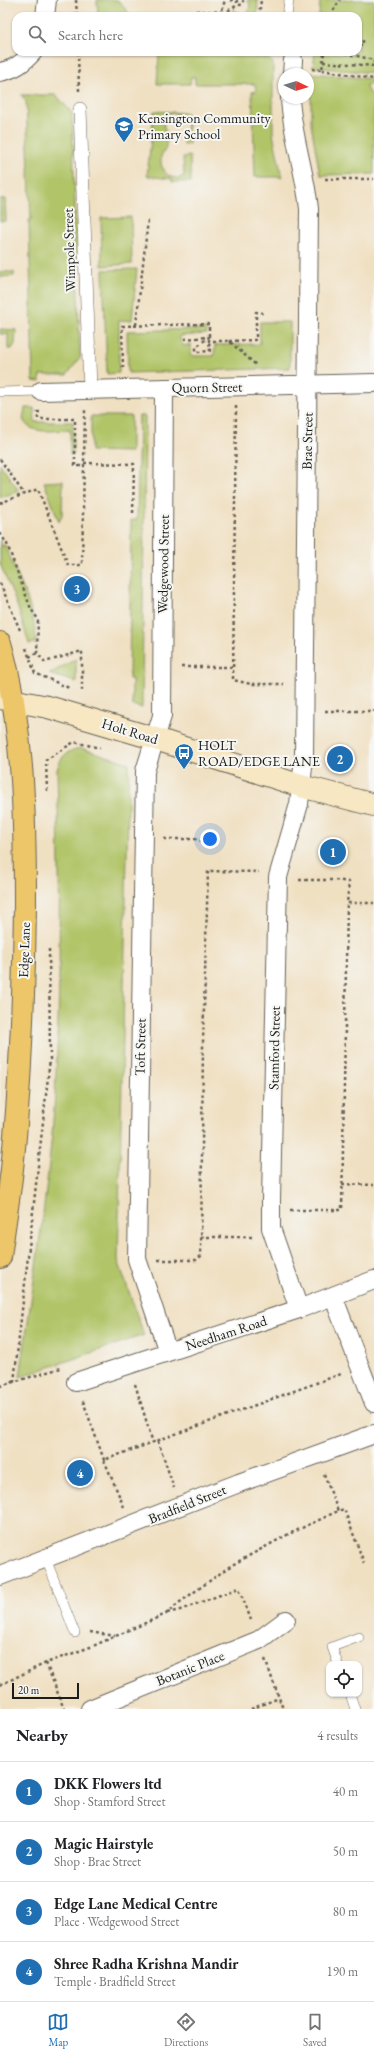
<!DOCTYPE html>
<html lang="en">
<head>
<meta charset="utf-8">
<style>
	body { margin:0; font-family:"EB Garamond",serif; background:#f2f2f2; color:#202124 }
	.controls { position:absolute; right:12px; bottom:12px; display:grid; overflow:hidden; border-radius:8px; box-shadow:0 1px 3px #0004 }
	.controls button { width:36px; height:36px; display:grid; place-items:center; padding:0; border:0; border-bottom:1px solid #e0e0e0; background:#fff; color:#202124; font:20px sans-serif }
	.compass { position:absolute; left:278px; top:68px; width:36px; height:36px; border-radius:50%; background:#fff; box-shadow:0 1px 3px #0004; rotate:94deg }
	.scale { position:absolute; left:12px; bottom:10px; width:67px; box-sizing:border-box; padding-left:4px; border:2px solid #1c1c1c; border-top:0; font-size:11px; line-height:14px; white-space:nowrap; color:#1c1c1c; -webkit-text-stroke:3px #f6f6f2; paint-order:stroke }
	.you { position:absolute; left:210px; top:839px; width:14px; height:14px; margin:-10px; border:3px solid #fff; border-radius:50%; background:#1a73e8; box-shadow:0 0 0 6px #1a73e833 }
	.badge { display:grid; place-items:center; width:26px; height:26px; border-radius:50%; background:#1f6fb2; color:#fff; font-size:13px; font-weight:700 }
	.pin { position:absolute; translate:-50% -50%; border:2px solid #fff; box-shadow:0 1px 4px #0006 }
	.list { margin:0; padding:0; list-style:none }
	h2 { display:flex; justify-content:space-between; align-items:center; height:52px; margin:0; padding:0 16px; font-size:17px }
	h2 small { font-size:13px; font-weight:400; color:#757577 }
	.list li { display:grid; grid-template-columns:26px 1fr auto; gap:12px; align-items:center; box-sizing:border-box; height:60px; padding:0 16px; border-top:1px solid #e0e0e0 }
	.list b { display:block; font-size:15px; white-space:nowrap }
	.list p { margin:0; font-size:13px; white-space:nowrap; color:#757577 }
	.list em { font-size:13px; font-style:normal; color:#757577 }
	.icon { flex:none; width:22px; height:22px; fill:none; stroke:currentColor; stroke-width:2; stroke-linecap:round; stroke-linejoin:round }
	.map { position:relative; flex:none; width:374px; height:1709px; overflow:hidden }
	.search { position:absolute; background:#fff; box-shadow:0 1px 3px #0004; left:12px; right:12px; top:12px; height:44px; display:flex; align-items:center; gap:10px; box-sizing:border-box; padding:0 14px; border-radius:12px; color:#757577; font-size:15px }
	.sheet { height:292px; background:#fff }
	nav { display:flex; justify-content:space-around; align-items:center; box-sizing:border-box; height:56px; border-top:1px solid #e0e0e0; background:#fff; font-size:11px; color:#757577 }
	nav a { display:grid; justify-items:center; gap:2px }
	nav .on { color:#1f6fb2 }
	.map>svg:first-child { display:block }
</style>
</head>
<body>
<div class="map">
<svg width="374" height="1709" viewBox="0 0 374 1709">
	<rect width="100%" height="100%" fill="#f6f6f2"/>
	<filter id="ink" filterUnits="userSpaceOnUse"><feTurbulence type="fractalNoise" baseFrequency=".025" numOctaves="2"/><feDisplacementMap in="SourceGraphic" scale="8" xChannelSelector="R" yChannelSelector="G"/><feConvolveMatrix kernelMatrix="1 2 1 2 8 2 1 2 1" color-interpolation-filters="sRGB"/></filter>
	<filter id="wash" filterUnits="userSpaceOnUse"><feTurbulence type="fractalNoise" baseFrequency=".012" numOctaves="4" result="noise"/><feDisplacementMap in="SourceGraphic" scale="16" xChannelSelector="R" yChannelSelector="G"/><feGaussianBlur stdDeviation="0.9" result="paint"/><feColorMatrix in="noise" values="0 0 0 0 0 0 0 0 0 0 0 0 0 0 0 0 0 1.4 0 .05"/><feComposite in="paint" operator="in"/></filter>
	<g filter="url(#wash)">
		<rect width="100%" height="100%" fill="#f0e0c2"/>
		<path fill="#b1c467" stroke="#667042" d="M97,0H118L131,16H98Z
			M247,0H258L257,16H227L234,10L242,14L249,11L250,4Z
			M320,0H374V73L313,67L315,52H358V16H319Z
			M157,52H244L247,56L268,58L273,63V134L282,177H255L252,92L256,91L255,84H195V77H191L190,84H157L159,53Z
			M311,73L373,79L370,85H366L367,90L374,97V174L320,175L311,124Z
			M21,95H56L72,113L80,358L67,375H40V382L33,381L29,220H31L26,101Z
			M154,111L187,113L189,144L184,145L182,135L187,128L186,119L180,115L172,113C163,118 161,127 168,134C166,139 167,145 165,150C163,153 161,154 161,159C160,171 172,183 184,176L183,157L190,156L191,182H172V179L147,176Z
			M0,199H5L6,221H0Z
			M131,217L132,264L102,266L101,218Z
			M137,269L132,320L119,321V373L107,374L103,270Z
			M0,272H14V276L0,277Z
			M260,322H290V368L128,373L127,331L206,329L207,334L179,336L183,346L191,344V356H214L215,345L260,344Z
			M0,329L16,330L15,344L12,349H8V334H0Z
			M25,408H34L35,422H73V455H70V430C55,430 29,436 23,419Z
			M91,416H131V452L91,451Z
			M139,416H145L142,708L132,705V679H129L131,520H137Z
			M0,464L19,491L0,498Z
			M63,481L62,515L59,522L44,482Z
			M0,540L2,546L5,545C17,576 36,610 36,643L29,644L17,605L0,564Z
			M76,659V682L49,674Z
			M81,748L129,763L118,1260L144,1335L20,1377C33,1283 49,1189 55,1095C61,987 60,878 57,770C60,757 67,750 81,748Z"/>
	</g>
	<g filter="url(#ink)">
		<g fill="none" stroke-linecap="round" stroke-linejoin="round">
			<g stroke="#666156" stroke-width="10">
				<path id="service" d="M287,16L289,0
					M0,392L41,391
					M46,1559L75,1633
					M338,1664L332,1647L359,1637
					M350,1694L355,1709"/>
			</g>
			<g stroke="#666156" stroke-width="14">
				<path id="pedestrian" d="M80,109L90,389"/>
			</g>
			<g stroke="#666156" stroke-width="20">
				<path id="minor" d="M45,16L47,0
					M0,72C15,69 23,63 33,52
					M292,74L293,60
					M290,98C292,136 305,171 309,209L304,758L299,804L278,877L271,1200V1228L299,1309
					M164,388L162,716L145,771L137,1259L168,1352
					M41,391L374,383
					M333,1296L374,1403
					M76,1382L299,1309L374,1280
					M0,1576L239,1483L374,1434
					M90,1709L259,1640L286,1620"/>
			</g>
			<g stroke="#666156" stroke-width="24">
				<path id="secondary" d="M0,698L48,707L156,739L301,786L374,805"/>
			</g>
			<g stroke="#666156" stroke-width="24">
				<path id="trunk" d="M0,643C24,727 25,818 25,905C24,989 21,1075 13,1159C10,1192 4,1225 0,1257"/>
			</g>
			<path stroke="#666156" stroke-width="2.5" stroke-dasharray="3 3" stroke-linecap="butt" d="M76,0L77,16
				M230,0L237,1
				M237,0V4L240,5L243,4V0
				M192,16L197,11L221,12
				M220,16L225,0
				M225,16L229,10L238,5
				M259,16L261,0
				M330,16L340,0
				M358,38L363,39V45H358
				M78,52L79,91
				M323,62L324,52
				M312,69L322,70L323,62L374,66V60L340,52
				M322,70L374,79
				M325,179H374
				M136,325L148,220
				M184,339L209,337L196,347V352L210,351L209,341
				M229,341L256,340V312L263,313
				M123,368L122,326L209,324V341H229L256,365
				M236,406L233,680L251,684H284
				M40,412H38V419H75V466H84
				M0,459L24,494
				M84,463L134,464L133,515
				M0,503L38,489L68,565H82L85,410
				M0,533L7,544L31,609L38,619L37,653L45,662L82,651V693
				M0,583L20,630
				M26,648L35,673L69,688
				M29,657L37,653
				M181,667H233
				M325,711H374
				M47,791L46,760L74,742L100,748
				M164,839H196L214,846
				M299,880H335L349,882L347,903H374
				M342,1184L374,1185
				M290,1210H342L347,903
				M201,1237H252
				M158,1260H196L201,1256L203,1042L208,871L259,872
				M14,1382L50,1059L49,946
				M135,1384L153,1443
				M0,1386L61,1368
				M83,1401L104,1460
				M158,1441L174,1488
				M324,1474L338,1511
				M124,1507L104,1460L341,1374
				M167,1613L180,1610L239,1588L251,1620
				M90,1632L115,1636
				M265,1659L283,1709
				M46,1663L64,1709
				M0,1685L46,1663L93,1646L166,1614L180,1602L232,1565L287,1535L338,1511L344,1509L364,1563
				M251,1709L279,1698"/>
			<use href="#service" stroke="#fff" stroke-width="9"/>
			<use href="#pedestrian" stroke="#fff" stroke-width="13"/>
			<use href="#minor" stroke="#fff" stroke-width="18"/>
			<use href="#secondary" stroke="#f7e8c3" stroke-width="22"/>
			<use href="#trunk" stroke="#ecc669" stroke-width="22"/>
		</g>
	</g>
	<defs>
		<g id="school-pin" transform="scale(1)"><path d="M0 17L-7.5 6A9.5 9.5 0 1 1 7.5 6Z" fill="#1f6fb2" stroke="#f6f6f2"/><path d="M0-5L7-2L0 1L-7-2ZM-4 1L0 2.5L4 1V4Q0 6-4 4Z" fill="#fff"/></g>
		<g id="bus-pin" transform="scale(1)"><path d="M0 17L-7.5 6A9.5 9.5 0 1 1 7.5 6Z" fill="#1f6fb2" stroke="#f6f6f2"/><path d="M-5-6H5V4H4V6H2V4H-2V6H-4V4H-5ZM-3.5-4V0h7V-4ZM-3.5 1.2v1.5H-2V1.2ZM2 1.2v1.5H3.5V1.2Z" fill="#fff"/></g>
	</defs>
	<g fill-rule="evenodd">
		<use href="#school-pin" x="124" y="126"/>
		<use href="#bus-pin" x="184" y="753"/>
	</g>
	<g text-anchor="middle" stroke-width="4" stroke-linejoin="round" paint-order="stroke">
		<g font-size="14" fill="#1c1c1c" stroke="#f6f6f2" text-anchor="start">
			<text x="138" y="123">Kensington Community<tspan x="138" dy="16">Primary School</tspan></text>
			<text x="198" y="750">HOLT<tspan x="198" dy="16">ROAD/EDGE LANE</tspan></text>
		</g>
		<g font-size="14" fill="#1c1c1c" stroke="#f6f6f2">
			<text transform="translate(69 250) rotate(-92)" y="5">Wimpole Street</text>
			<text transform="translate(207 387) rotate(-1)" y="5">Quorn Street</text>
			<text transform="translate(307 441) rotate(-89)" y="5">Brae Street</text>
			<text transform="translate(163 564) rotate(-89)" y="5">Wedgewood Street</text>
			<text transform="translate(130 731) rotate(17)" y="5">Holt Road</text>
			<text transform="translate(24 950) rotate(-88)" y="5">Edge Lane</text>
			<text transform="translate(140 1047) rotate(-89)" y="5">Toft Street</text>
			<text transform="translate(274 1048) rotate(-89)" y="5">Stamford Street</text>
			<text transform="translate(226 1333) rotate(-18)" y="5">Needham Road</text>
			<text transform="translate(187 1504) rotate(-22)" y="5">Bradfield Street</text>
			<text transform="translate(190 1668) rotate(-22)" y="5">Botanic Place</text>
		</g>
	</g>
</svg>
<div class="controls">
<button><svg class="icon" aria-label="locate" viewBox="0 0 24 24"><circle cx="12" cy="12" r="6"/><path d="M12 2v4M12 18v4M2 12h4M18 12h4"/></svg></button>
</div>
<svg class="compass" viewBox="-18 -18 36 36"><path d="M0-13l5 13h-10z" fill="#e53935"/><path d="M0 13l5-13h-10z" fill="#757577"/></svg>
<div class="scale">20 m</div>
<div class="you"></div>
<div class="pin badge" style="left:333px;top:852px">1</div>
<div class="pin badge" style="left:340px;top:759px">2</div>
<div class="pin badge" style="left:77px;top:589px">3</div>
<div class="pin badge" style="left:80px;top:1473px">4</div>
<div class="search"><svg class="icon" aria-label="search" viewBox="0 0 24 24"><circle cx="10" cy="10" r="6"/><path d="M15 15l6 6"/></svg>Search here</div>
</div>
<section class="sheet">
<h2>Nearby<small>4 results</small></h2>
<ul class="list">
<li><span class="badge">1</span><div><b>DKK Flowers ltd</b><p>Shop · Stamford Street</p></div><em>40 m</em></li>
<li><span class="badge">2</span><div><b>Magic Hairstyle</b><p>Shop · Brae Street</p></div><em>50 m</em></li>
<li><span class="badge">3</span><div><b>Edge Lane Medical Centre</b><p>Place · Wedgewood Street</p></div><em>80 m</em></li>
<li><span class="badge">4</span><div><b>Shree Radha Krishna Mandir</b><p>Temple · Bradfield Street</p></div><em>190 m</em></li>
</ul>
</section>
<nav>
<a class="on"><svg class="icon" aria-label="map" viewBox="0 0 24 24"><path d="M3 6l6-2 6 2 6-2v14l-6 2-6-2-6 2zM9 4v14M15 6v14"/></svg>Map</a>
<a><svg class="icon" aria-label="directions" viewBox="0 0 24 24"><path d="M12 3l9 9-9 9-9-9zM9 14v-3h6M13 9l2 2-2 2"/></svg>Directions</a>
<a><svg class="icon" aria-label="saved" viewBox="0 0 24 24"><path d="M7 4h10v16l-5-4-5 4z"/></svg>Saved</a>
</nav>
</body>
</html>
